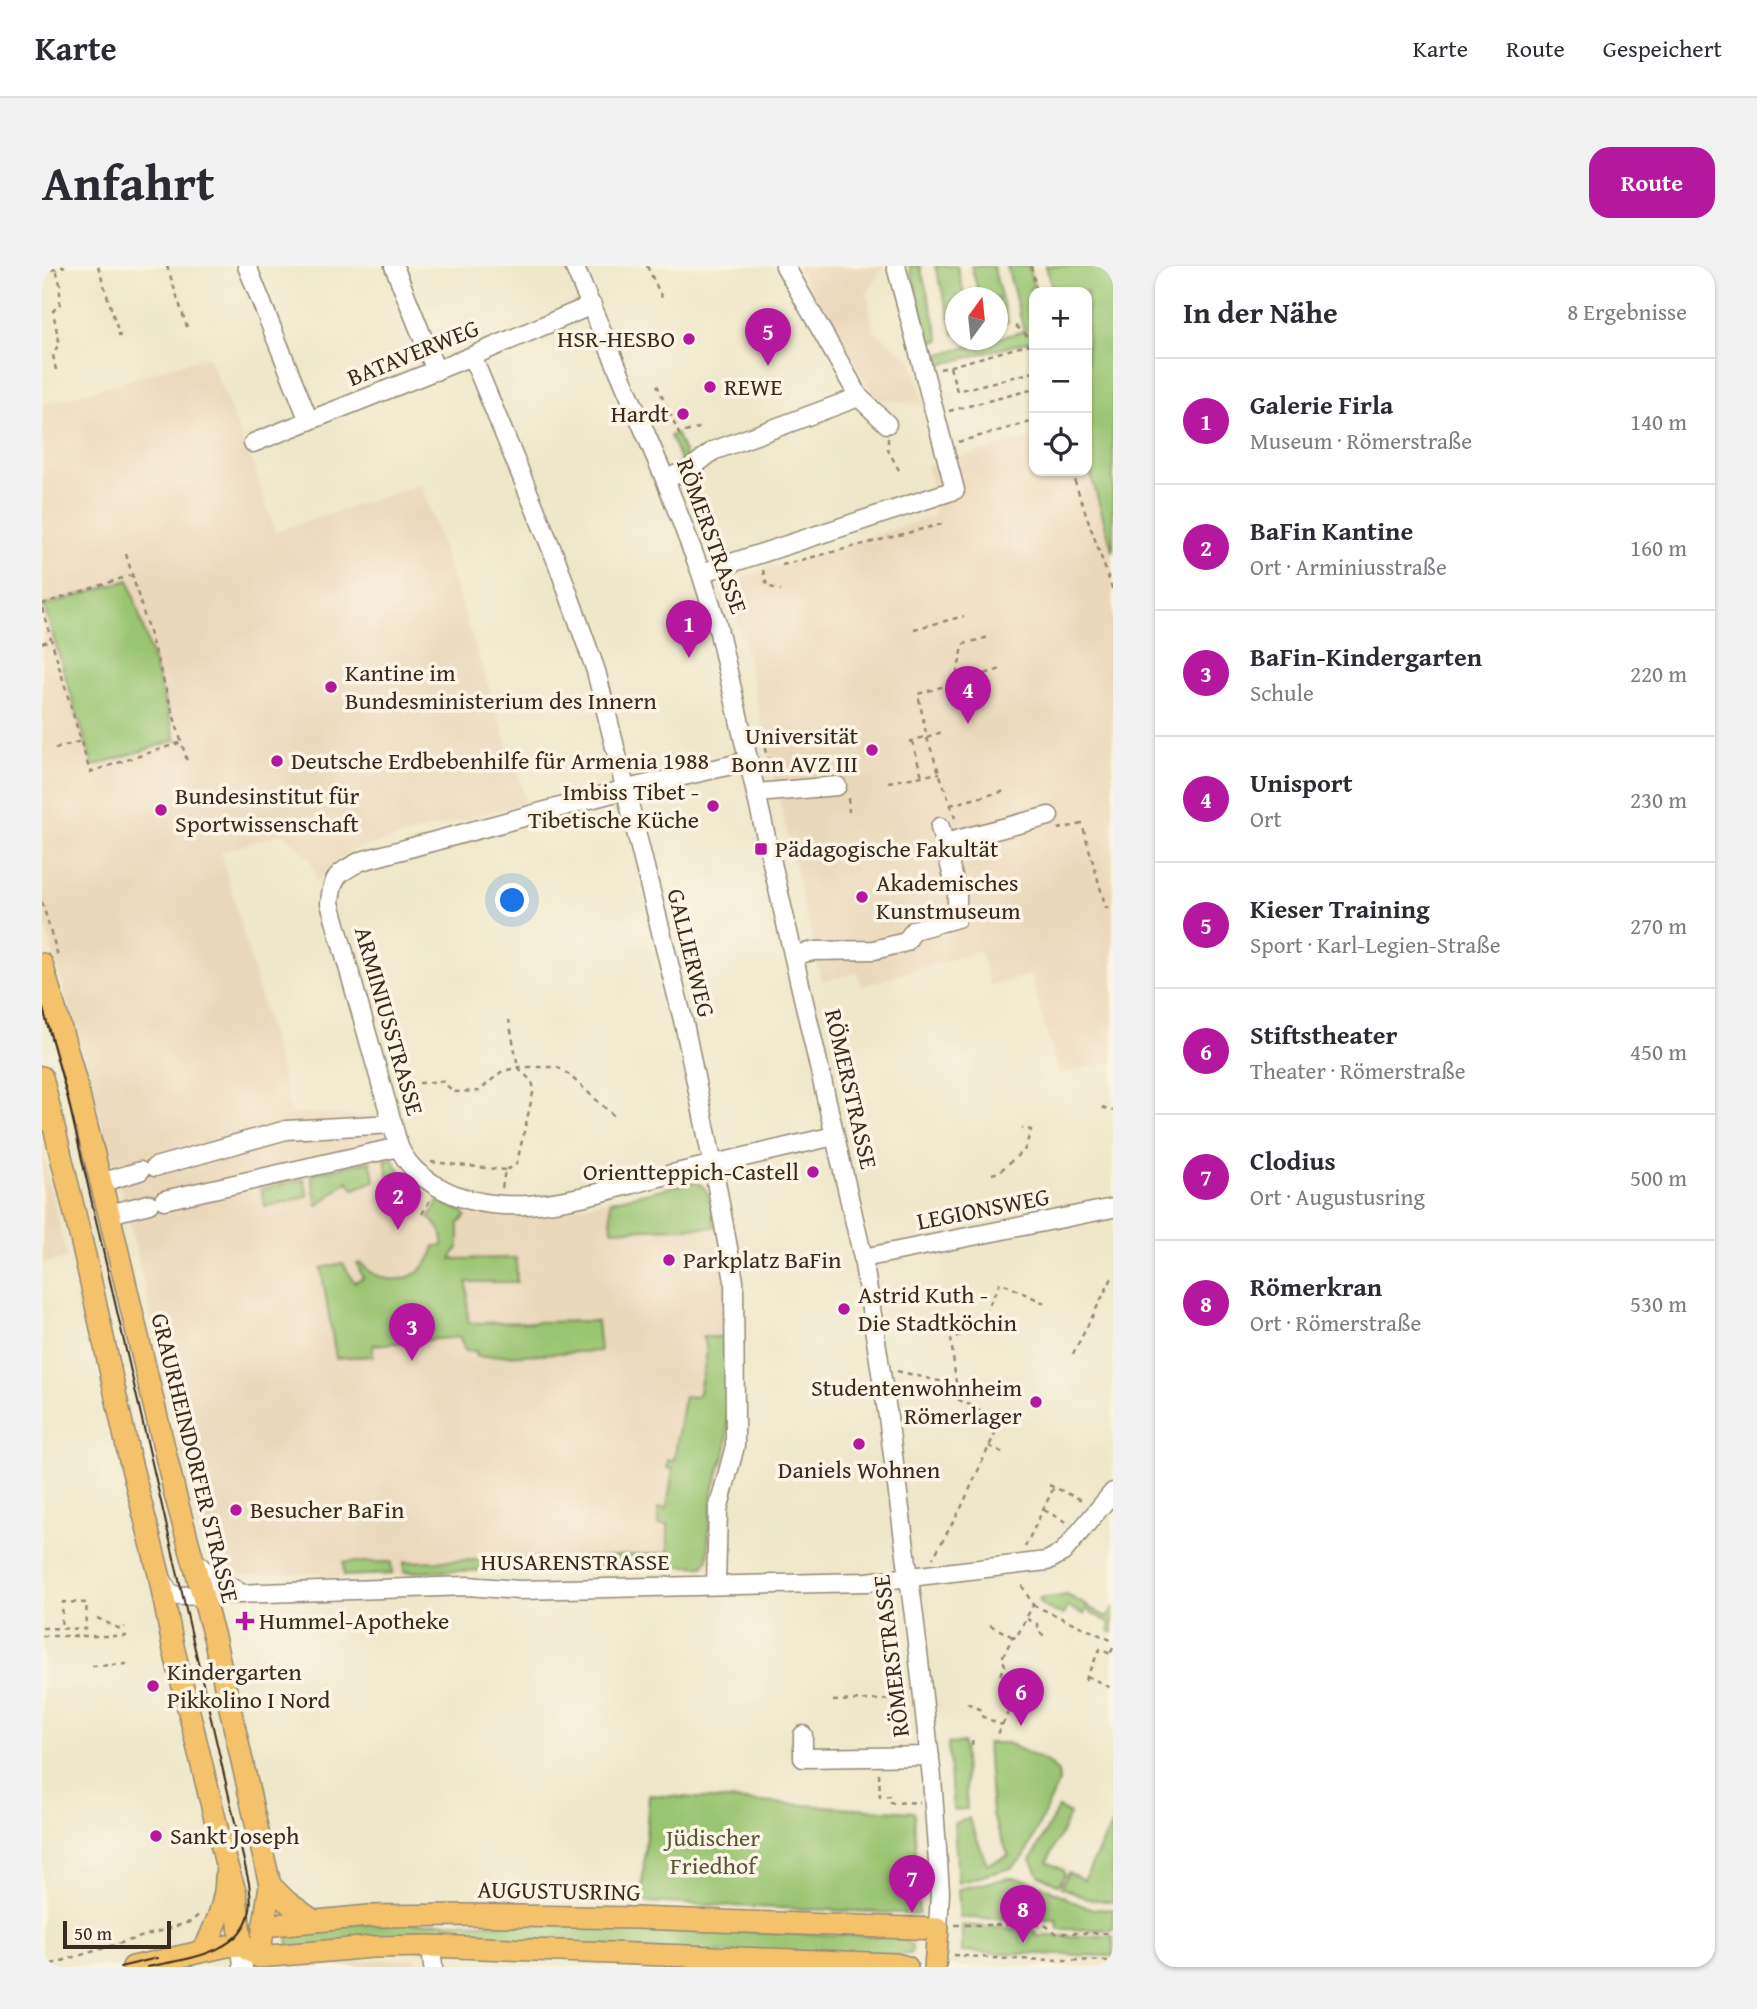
<!DOCTYPE html>
<html lang="de">
<head>
<meta charset="utf-8">
<style>
	body { margin:0; font-family:"Gentium Book Plus",serif; background:#f2f2f3; color:#2b2b33 }
	.controls { position:absolute; right:21px; top:21px; display:grid; overflow:hidden; border-radius:14px; box-shadow:0 2px 5px #0004 }
	.controls button { width:63px; height:63px; display:grid; place-items:center; padding:0; border:0; border-bottom:2px solid #e1e1e2; background:#fff; color:#2b2b33; font:35px sans-serif }
	.compass { position:absolute; left:903px; top:21px; width:63px; height:63px; border-radius:50%; background:#fff; box-shadow:0 2px 5px #0004; rotate:15deg }
	.scale { position:absolute; left:21px; bottom:18px; width:108px; box-sizing:border-box; padding-left:7px; border:4px solid #3b2a1e; border-top:0; font-size:19px; line-height:24px; white-space:nowrap; color:#3b2a1e; -webkit-text-stroke:5px #fcf5e5; paint-order:stroke }
	.you { position:absolute; left:471px; top:635px; width:24px; height:24px; margin:-18px; border:5px solid #fff; border-radius:50%; background:#1a73e8; box-shadow:0 0 0 10px #1a73e833 }
	.badge { display:grid; place-items:center; width:46px; height:46px; border-radius:50%; background:#b5179e; color:#fff; font-size:23px; font-weight:700 }
	.pin { position:absolute; translate:-50% -58px; filter:drop-shadow(0 2px 4px #0008) }
	.pin::after { content:''; position:absolute; top:37px; width:24px; height:21px; background:inherit; clip-path:polygon(0 0,100% 0,50% 100%) }
	.list { margin:0; padding:0; list-style:none }
	h2 { display:flex; justify-content:space-between; align-items:center; height:91px; margin:0; padding:0 28px; font-size:30px }
	h2 small { font-size:23px; font-weight:400; color:#7c7c81 }
	.list li { display:grid; grid-template-columns:46px 1fr auto; gap:21px; align-items:center; box-sizing:border-box; height:126px; padding:0 28px; border-top:2px solid #e1e1e2 }
	.list b { display:block; font-size:26px; white-space:nowrap }
	.list p { margin:0; font-size:23px; white-space:nowrap; color:#7c7c81 }
	.list em { font-size:23px; font-style:normal; color:#7c7c81 }
	.icon { flex:none; width:38px; height:38px; fill:none; stroke:currentColor; stroke-width:2; stroke-linecap:round; stroke-linejoin:round }
	.map { position:relative; flex:none; width:1071px; height:1701px; overflow:hidden; border-radius:21px }
	header { display:flex; align-items:center; gap:42px; box-sizing:border-box; height:98px; padding:0 35px; background:#fff; border-bottom:2px solid #e1e1e2 }
	header strong { font-size:33px }
	nav { display:flex; gap:38px; margin-inline-start:auto; font-size:24px }
	.intro { display:flex; align-items:center; justify-content:space-between; box-sizing:border-box; height:168px; padding:0 42px }
	h1 { margin:0; font-size:49px }
	.button { padding:18px 32px; border-radius:21px; background:#b5179e; color:#fff; font-size:24px; font-weight:700 }
	main { display:flex; gap:42px; padding:0 42px }
	aside { flex:1; background:#fff; border-radius:21px; box-shadow:0 2px 5px #0004 }
	.map>svg:first-child { display:block }
</style>
</head>
<body>
<header>
<strong>Karte</strong>
<nav><a>Karte</a><a>Route</a><a>Gespeichert</a></nav>
</header>
<div class="intro"><h1>Anfahrt</h1><a class="button">Route</a></div>
<main>
<div class="map">
<svg width="1071" height="1701" viewBox="0 0 1071 1701">
	<rect width="100%" height="100%" fill="#fcf5e5"/>
	<filter id="ink" filterUnits="userSpaceOnUse"><feTurbulence type="fractalNoise" baseFrequency=".0143" numOctaves="2"/><feDisplacementMap in="SourceGraphic" scale="14" xChannelSelector="R" yChannelSelector="G"/><feConvolveMatrix kernelMatrix="1 2 1 2 8 2 1 2 1" color-interpolation-filters="sRGB"/></filter>
	<filter id="wash" filterUnits="userSpaceOnUse"><feTurbulence type="fractalNoise" baseFrequency=".00686" numOctaves="4" result="noise"/><feDisplacementMap in="SourceGraphic" scale="28" xChannelSelector="R" yChannelSelector="G"/><feGaussianBlur stdDeviation="1.57" result="paint"/><feColorMatrix in="noise" values="0 0 0 0 0 0 0 0 0 0 0 0 0 0 0 0 0 1.4 0 .05"/><feComposite in="paint" operator="in"/></filter>
	<g filter="url(#wash)">
		<rect width="100%" height="100%" fill="#eee7c9"/>
		<path fill="#ead8ba" d="M755,0H842L825,27L832,65L870,94L883,140L834,132Z
			M166,90L211,198L233,266L379,218L485,536L311,584L296,593L275,616L269,594L241,567L179,586L250,847L341,851L357,902L383,924L400,934L437,948L507,947L653,915L659,916L665,922L685,1018L687,1182L669,1302L431,1306L284,1312L279,1307L200,1309L189,1307L178,1301L166,1286L142,1196L86,949L0,648V139Z
			M992,171V205H1045V195L1071,279V795L1017,809L988,709L948,720L938,685L819,720L816,707L779,715L703,384L687,323L696,320L695,314L892,250L893,230L884,200Z
			M0,886L25,992L0,998Z
			M375,1692L376,1701H250L314,1695Z"/>
		<path fill="#99c471" stroke="#6a7748" stroke-width="2" d="M867,0H878L898,74L888,77Z
			M893,0H915L923,31L914,32L913,69Z
			M929,0H951L966,56L956,59V32L938,31Z
			M965,0H986L992,20L988,22L992,38V74L894,100L892,90L982,65Z
			M1004,0H1071V286L1045,195V26H1011Z
			M634,167L646,196L640,198L628,170Z
			M87,314L134,474L51,500L2,340Z
			M343,893H351C359,909 370,917 384,927L382,934L376,932V926L362,923V913L347,912Z
			M328,895L333,915L312,923L306,915L275,940L269,908Z
			M262,913L266,930L223,941L219,923Z
			M651,916C670,918 669,945 673,961L570,964L568,935Z
			M397,935L420,945L424,950L417,957V980L409,993L474,992L475,1016H425L426,1057L555,1055L558,1085L435,1091L434,1085H423L418,1071L331,1079V1090L294,1092L279,1002L301,997L312,1016L321,1012L315,998L319,997C342,1025 384,1016 393,980H401C403,968 396,959 387,951Z
			M660,1071H687L685,1181L672,1220L667,1261L666,1293L661,1300L540,1301L539,1292L626,1287V1259H616V1242H625L631,1203L625,1202L626,1194L632,1195L642,1130L653,1131L657,1127C658,1111 671,1083 660,1071Z
			M511,1292L512,1303L362,1306V1296Z
			M301,1296H349L350,1308L302,1310Z
			M1025,1329L1065,1351L1071,1342V1367L1067,1365L1069,1358L1044,1343L1042,1348L1026,1341L1022,1349C1013,1345 999,1343 996,1333Z
			M921,1477L925,1543L911,1544L906,1478Z
			M945,1477H965L1007,1497L1016,1506L1017,1516L982,1591L969,1602L916,1617L912,1557L927,1552L945,1598L967,1590L950,1549Z
			M607,1529L872,1546L877,1648L599,1636Z
			M1016,1542L1028,1548L1005,1596L1021,1604L1022,1608L1017,1619L997,1609L989,1594Z
			M1070,1558L1071,1636L1043,1632L1019,1621L1026,1606L1042,1614Z
			M967,1612C996,1611 1018,1632 1044,1641C1053,1644 1062,1644 1071,1643V1664L1016,1663L1015,1654L918,1652L916,1623Z
			M413,1656L858,1671L870,1680V1684L868,1688L857,1689L247,1681L246,1665L309,1658Z
			M920,1659L993,1664L995,1670H1071V1690L920,1686Z"/>
	</g>
	<g filter="url(#ink)">
		<g fill="none" stroke-linecap="round" stroke-linejoin="round">
			<g stroke="#948874" stroke-width="21">
				<path id="minor" d="M205,0L267,155
					M352,0L394,105
					M532,0L623,213L659,307L675,358L821,992L846,1151L872,1350L890,1512L898,1626L896,1663
					M743,0L817,131L845,158
					M430,90L515,296L554,405L643,762L671,899L692,1015L693,1155V1180L676,1244L674,1318
					M211,177L430,90L550,39
					M623,213L648,203L671,185L817,131
					M659,307L913,224L854,0
					M707,495L585,523L319,595C296,607 290,610 288,637L357,881C365,899 377,909 393,919C463,962 553,926 626,909C682,896 737,883 792,870
					M715,527L795,520
					M903,577L1007,550
					M752,689L772,685L832,684L864,676L872,664L915,652V626L898,561
					M113,901L244,864L351,858
					M58,917L98,905
					M122,934L357,881
					M67,948L107,938
					M821,992L1071,942
					M151,1293L164,1306L200,1328
					M119,1311L126,1326L135,1330L426,1320L477,1324L825,1316L1005,1295L1021,1286L1071,1226
					M761,1469V1492L888,1490
					M199,1679L201,1701
					M389,1680L391,1701"/>
			</g>
			<g stroke="#948874" stroke-width="24">
				<path id="major" d="M0,698L29,798L67,948L133,1228L172,1371L228,1619L217,1691
					M0,811L44,994L87,1190L117,1308L131,1380L183,1594L194,1628L199,1679
					M228,1619L244,1635L272,1655
					M221,1660L327,1650L422,1649L594,1652L896,1663L893,1701
					M160,1684L164,1680C174,1658 184,1636 184,1611
					M217,1691L330,1681L389,1680L853,1698L865,1701
					M91,1701L185,1680L199,1679L209,1686"/>
			</g>
			<path stroke="#948874" stroke-width="2.5" stroke-dasharray="5 5" stroke-linecap="butt" d="M56,0L78,71
				M125,0L145,61
				M605,0L622,36
				M989,0L995,26
				M0,7L23,0
				M974,60L992,76
				M908,101L915,125L992,106
				M898,103L992,77
				M14,104L11,89L17,77L11,45L18,38V18L14,3
				M615,119L637,168L660,161
				M907,145L992,123
				M846,172V184L858,206
				M916,176L992,155
				M1029,205L1071,325
				M84,288L145,495
				M740,299L904,257
				M721,304L725,320L739,324
				M0,338L90,309
				M0,342L48,506L140,476
				M872,363L922,350
				M0,377L9,374
				M912,418L922,378L950,370
				M885,472L902,465
				M719,474H721L729,510
				M870,475L880,510
				M867,476L885,470
				M13,483L39,475
				M846,516L898,507
				M806,532L807,546
				M908,539L963,525
				M913,552L885,472L876,428L959,403
				M1016,563L1040,558L1064,642L1071,640
				M0,636L16,690
				M357,819L400,815L412,826L437,825L459,806L476,801H515L526,808L572,850
				M1060,841L1071,845
				M389,896L463,904
				M950,908L957,906L983,883L989,864L980,862
				M460,922L463,904L471,901L475,896L492,823L490,816L476,801L467,754
				M380,948L389,932
				M1031,1088L1071,1010
				M855,1105L901,1116L916,1118L913,1132L959,1154L920,1240L891,1292
				M914,1117L909,1072L926,1067L937,1061L958,1016L1002,1037
				M916,1118L924,1120
				M947,1180L962,1188
				M144,1204L166,1199
				M784,1206L810,1203
				M1007,1219L1042,1235
				M1002,1244L1024,1256
				M983,1281L1012,1221
				M991,1339L1071,1375
				M55,1352L78,1363L83,1361
				M985,1353L995,1358L999,1368L1002,1369
				M948,1359L971,1371
				M0,1362L43,1363L45,1337L21,1336L19,1362
				M0,1370H85
				M1071,1382L1068,1388L1071,1389
				M50,1400L86,1398
				M1045,1410L1071,1423
				M967,1413L958,1409L963,1399L960,1392L971,1371L974,1372L991,1339L979,1318
				M1043,1414L1058,1383L1068,1388
				M791,1435L864,1433
				M925,1437L941,1445
				M939,1450L960,1459
				M956,1468L972,1434L963,1417L965,1412
				M930,1479L931,1469
				M837,1507L838,1531L849,1530V1537L878,1536
				M913,1659H1003L1014,1667H1071
				M911,1689L965,1693L1071,1695
				M0,1701L148,1656L158,1648"/>
			<use href="#minor" stroke="#fff" stroke-width="18"/>
			<use href="#major" stroke="#f3c26a" stroke-width="21"/>
			<path stroke="#3b2a1e" stroke-width="2" d="M0,739L26,833L207,1617C208,1626 210,1636 208,1644C200,1689 141,1693 105,1701
				M78,1701L115,1692"/>
		</g>
	</g>
	<g fill="#b5179e" stroke="#fcf5e5" stroke-width="2.5">
		<circle cx="647" cy="73" r="7"/>
		<circle cx="668" cy="121" r="7"/>
		<circle cx="641" cy="148" r="7"/>
		<circle cx="289" cy="421" r="7"/>
		<circle cx="830" cy="484" r="7"/>
		<circle cx="235" cy="495" r="7"/>
		<circle cx="671" cy="540" r="7"/>
		<circle cx="119" cy="544" r="7"/>
		<rect x="712" y="576" width="14" height="14" rx="3.5"/>
		<circle cx="820" cy="631" r="7"/>
		<circle cx="771" cy="906" r="7"/>
		<circle cx="627" cy="994" r="7"/>
		<circle cx="802" cy="1043" r="7"/>
		<circle cx="994" cy="1136" r="7"/>
		<circle cx="817" cy="1178" r="7"/>
		<circle cx="194" cy="1244" r="7"/>
		<path d="M199.5 1344.5h7v7h7v7h-7v7h-7v-7h-7v-7h7z"/>
		<circle cx="111" cy="1420" r="7"/>
		<circle cx="114" cy="1570" r="7"/>
	</g>
	<g text-anchor="middle" stroke-width="7" stroke-linejoin="round" paint-order="stroke">
		<g font-size="24" fill="#3b2a1e" stroke="#fcf5e5" text-anchor="start">
			<text x="633" y="81" text-anchor="end">HSR-HESBO</text>
			<text x="682" y="129">REWE</text>
			<text x="627" y="156" text-anchor="end">Hardt</text>
			<text x="303" y="415">Kantine im<tspan x="303" dy="28">Bundesministerium des Innern</tspan></text>
			<text x="816" y="478" text-anchor="end">Universität<tspan x="816" dy="28">Bonn AVZ III</tspan></text>
			<text x="249" y="503">Deutsche Erdbebenhilfe für Armenia 1988</text>
			<text x="657" y="534" text-anchor="end">Imbiss Tibet -<tspan x="657" dy="28">Tibetische Küche</tspan></text>
			<text x="133" y="538">Bundesinstitut für<tspan x="133" dy="28">Sportwissenschaft</tspan></text>
			<text x="733" y="591">Pädagogische Fakultät</text>
			<text x="834" y="625">Akademisches<tspan x="834" dy="28">Kunstmuseum</tspan></text>
			<text x="757" y="914" text-anchor="end">Orientteppich-Castell</text>
			<text x="641" y="1002">Parkplatz BaFin</text>
			<text x="816" y="1037">Astrid Kuth -<tspan x="816" dy="28">Die Stadtköchin</tspan></text>
			<text x="980" y="1130" text-anchor="end">Studentenwohnheim<tspan x="980" dy="28">Römerlager</tspan></text>
			<text x="817" y="1212" text-anchor="middle">Daniels Wohnen</text>
			<text x="208" y="1252">Besucher BaFin</text>
			<text x="217" y="1363">Hummel-Apotheke</text>
			<text x="125" y="1414">Kindergarten<tspan x="125" dy="28">Pikkolino I Nord</tspan></text>
			<text x="128" y="1578">Sankt Joseph</text>
		</g>
		<g font-size="24" fill="#3b2a1e" stroke="#fcf5e5">
			<text transform="translate(371 87) rotate(-22)" y="8">BATAVERWEG</text>
			<text transform="translate(670 270) rotate(70)" y="8">RÖMERSTRASSE</text>
			<text transform="translate(649 687) rotate(76)" y="8">GALLIERWEG</text>
			<text transform="translate(347 755) rotate(74)" y="8">ARMINIUSSTRASSE</text>
			<text transform="translate(809 823) rotate(77)" y="8">RÖMERSTRASSE</text>
			<text transform="translate(941 943) rotate(-11)" y="8">LEGIONSWEG</text>
			<text transform="translate(153 1192) rotate(76)" y="8">GRAURHEINDORFER STRASSE</text>
			<text x="533" y="1304">HUSARENSTRASSE</text>
			<text transform="translate(849 1390) rotate(-97)" y="8">RÖMERSTRASSE</text>
			<text transform="translate(517 1625) rotate(1)" y="8">AUGUSTUSRING</text>
		</g>
		<g font-size="24" fill="#575837" stroke="#fcf5e5">
			<text x="671" y="1580">Jüdischer<tspan x="671" dy="28">Friedhof</tspan></text>
		</g>
	</g>
</svg>
<div class="controls">
<button>+</button>
<button>−</button>
<button><svg class="icon" aria-label="locate" viewBox="0 0 24 24"><circle cx="12" cy="12" r="6"/><path d="M12 2v4M12 18v4M2 12h4M18 12h4"/></svg></button>
</div>
<svg class="compass" viewBox="-18 -18 36 36"><path d="M0-13l5 13h-10z" fill="#e53935"/><path d="M0 13l5-13h-10z" fill="#7c7c81"/></svg>
<div class="scale">50 m</div>
<div class="you"></div>
<div class="pin badge" style="left:647px;top:392px">1</div>
<div class="pin badge" style="left:356px;top:964px">2</div>
<div class="pin badge" style="left:370px;top:1095px">3</div>
<div class="pin badge" style="left:926px;top:458px">4</div>
<div class="pin badge" style="left:726px;top:100px">5</div>
<div class="pin badge" style="left:979px;top:1460px">6</div>
<div class="pin badge" style="left:870px;top:1647px">7</div>
<div class="pin badge" style="left:981px;top:1677px">8</div>
</div>
<aside>
<h2>In der Nähe<small>8 Ergebnisse</small></h2>
<ul class="list">
<li><span class="badge">1</span><div><b>Galerie Firla</b><p>Museum · Römerstraße</p></div><em>140 m</em></li>
<li><span class="badge">2</span><div><b>BaFin Kantine</b><p>Ort · Arminiusstraße</p></div><em>160 m</em></li>
<li><span class="badge">3</span><div><b>BaFin-Kindergarten</b><p>Schule</p></div><em>220 m</em></li>
<li><span class="badge">4</span><div><b>Unisport</b><p>Ort</p></div><em>230 m</em></li>
<li><span class="badge">5</span><div><b>Kieser Training</b><p>Sport · Karl-Legien-Straße</p></div><em>270 m</em></li>
<li><span class="badge">6</span><div><b>Stiftstheater</b><p>Theater · Römerstraße</p></div><em>450 m</em></li>
<li><span class="badge">7</span><div><b>Clodius</b><p>Ort · Augustusring</p></div><em>500 m</em></li>
<li><span class="badge">8</span><div><b>Römerkran</b><p>Ort · Römerstraße</p></div><em>530 m</em></li>
</ul>
</aside>
</main>
</body>
</html>
